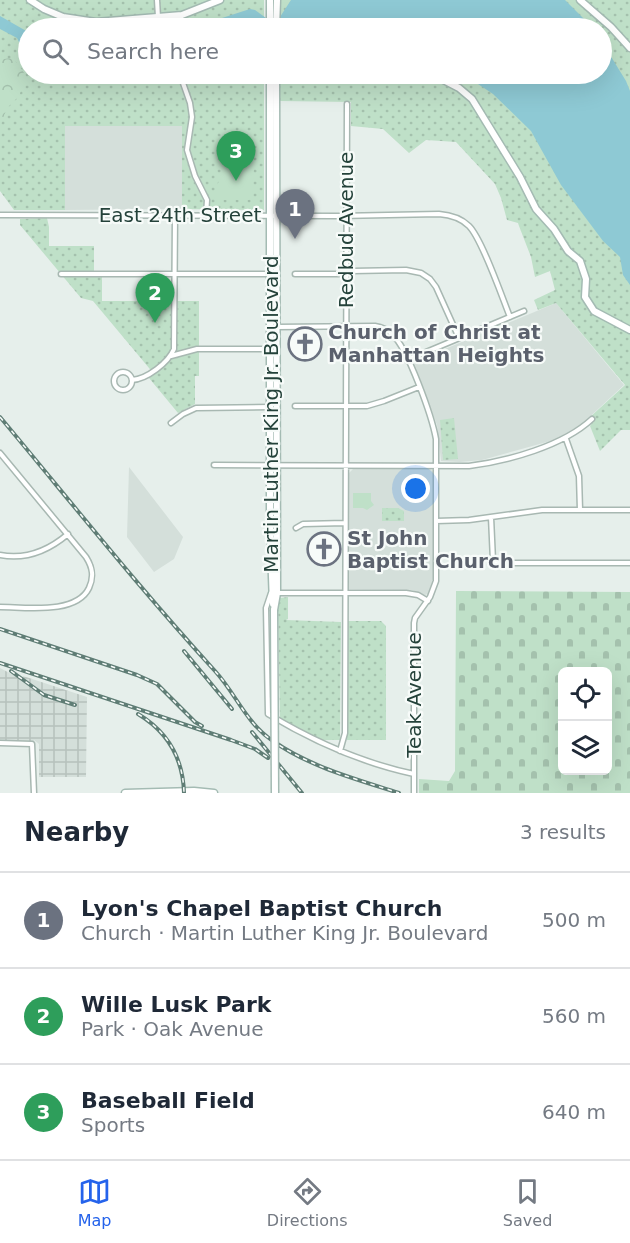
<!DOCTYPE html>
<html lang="en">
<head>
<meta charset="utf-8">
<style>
	body { margin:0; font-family:"DejaVu Sans",sans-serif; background:#f2f2f3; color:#1f2937 }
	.controls { position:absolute; right:18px; bottom:18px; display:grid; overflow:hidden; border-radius:9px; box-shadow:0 6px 24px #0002 }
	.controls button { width:54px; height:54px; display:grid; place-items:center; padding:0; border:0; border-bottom:2px solid #e0e1e3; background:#fff; color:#1f2937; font:30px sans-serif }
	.you { position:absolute; left:416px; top:489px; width:21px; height:21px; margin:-15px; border:4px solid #fff; border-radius:50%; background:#1a73e8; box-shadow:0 0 0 9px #1a73e833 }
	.badge { display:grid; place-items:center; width:39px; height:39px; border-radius:50%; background:#2563eb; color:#fff; font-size:20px; font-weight:700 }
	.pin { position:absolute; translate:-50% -50px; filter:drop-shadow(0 2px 3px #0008) }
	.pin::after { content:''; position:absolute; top:32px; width:21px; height:18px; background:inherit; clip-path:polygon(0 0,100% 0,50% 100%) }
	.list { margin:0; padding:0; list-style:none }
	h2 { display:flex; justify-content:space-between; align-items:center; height:78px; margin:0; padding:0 24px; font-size:26px }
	h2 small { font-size:20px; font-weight:400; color:#747a83 }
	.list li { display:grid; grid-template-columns:39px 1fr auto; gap:18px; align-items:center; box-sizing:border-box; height:96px; padding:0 24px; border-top:2px solid #e0e1e3 }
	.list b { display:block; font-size:22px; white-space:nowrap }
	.list p { margin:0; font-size:20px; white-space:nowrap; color:#747a83 }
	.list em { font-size:20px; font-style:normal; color:#747a83 }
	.icon { flex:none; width:33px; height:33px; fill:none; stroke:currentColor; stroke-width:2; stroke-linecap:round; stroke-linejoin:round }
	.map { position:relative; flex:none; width:630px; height:793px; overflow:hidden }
	.search { position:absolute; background:#fff; box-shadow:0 6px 24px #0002; left:18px; right:18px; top:18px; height:66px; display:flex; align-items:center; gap:15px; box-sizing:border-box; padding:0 21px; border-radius:33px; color:#747a83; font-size:22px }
	.sheet { height:366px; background:#fff }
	nav { display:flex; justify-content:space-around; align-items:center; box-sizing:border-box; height:84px; border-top:2px solid #e0e1e3; background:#fff; font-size:16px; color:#747a83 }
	nav a { display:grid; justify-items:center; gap:3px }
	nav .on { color:#2563eb }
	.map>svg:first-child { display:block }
</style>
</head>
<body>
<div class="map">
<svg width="630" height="793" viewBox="0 0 630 793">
	<defs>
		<pattern id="industrial-grid" width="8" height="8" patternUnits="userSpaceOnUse" patternTransform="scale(1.5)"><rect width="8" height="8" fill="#d4dfda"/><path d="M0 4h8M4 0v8" fill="none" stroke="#b6c1bc"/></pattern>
		<pattern id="green-dots" width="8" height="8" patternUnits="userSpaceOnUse" patternTransform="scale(1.5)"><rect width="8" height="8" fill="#bfe0c8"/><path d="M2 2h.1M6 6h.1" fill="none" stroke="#a4c1ad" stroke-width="1.8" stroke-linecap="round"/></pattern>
		<pattern id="forest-crowns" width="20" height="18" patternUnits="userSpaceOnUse" patternTransform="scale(1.5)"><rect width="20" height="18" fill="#bfe0c8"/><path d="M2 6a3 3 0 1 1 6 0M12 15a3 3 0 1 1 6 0" fill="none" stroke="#a4c1ad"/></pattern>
		<pattern id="cemetery-stones" width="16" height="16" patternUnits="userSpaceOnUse" patternTransform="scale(1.5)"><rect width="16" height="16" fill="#bfe0c8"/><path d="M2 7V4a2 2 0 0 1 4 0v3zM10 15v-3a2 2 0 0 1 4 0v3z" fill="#a4c1ad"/></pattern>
	</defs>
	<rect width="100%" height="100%" fill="#e6efeb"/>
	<path fill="#d4dfda" d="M65,126H182V209L65,210Z
		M556,303L624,385L582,424L554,440L482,460L460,462L441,461L437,425L415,365L416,361Z
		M129,467L183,537L174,559L154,572L127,537Z
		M353,469H430L433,471V579L428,594L425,595L412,590L349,589V473Z"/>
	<path fill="url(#industrial-grid)" d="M0,668L21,679L23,676L87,697L86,777H39V744L34,740L33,745H0Z"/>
	<path fill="url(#green-dots)" d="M0,0H264V28H28V74H264V210L182,209V126H65V210H14L0,191Z
		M279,0H630V430H621L600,451L590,426L593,422L589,418L625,385L556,303L538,310L534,300L555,290L550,271L535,277L531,257L519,226L518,223L507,220L501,198L495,184L456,142L426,140L409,153L383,129L351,126V102L279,101V74H602V28H279Z
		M47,218L49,227V246H94V277H102V301H199V376H195V404L178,413L149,378L154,374L93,301L81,298L20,225V219Z
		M454,418L458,459L443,460L440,420Z
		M382,508H398L404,511V521H382Z
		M288,597V619L286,620L341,622L340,740H322L280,720L278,603L280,598Z
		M347,621H381L386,626V740H347Z"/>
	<path fill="url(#forest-crowns)" d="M0,55L4,59L12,58C20,65 24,73 29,82L22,88L19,96L7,108L0,126Z"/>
	<path fill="url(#cemetery-stones)" fill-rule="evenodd" d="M456,591L630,592V793H419V779L449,781L455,771ZM562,672H608V770H562Z"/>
	<path fill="#bfe0c8" d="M248,163H254L252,197L249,200H215C215,179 227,165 248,163Z
		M353,493H371V501L374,505L367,510L363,508H353Z"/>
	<path fill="#8ec9d4" d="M291,0H565L593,28H282L280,27V17Z
		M250,9L255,10L266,18V28H191Z
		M0,16L28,32V50L21,46L17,38L0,29Z
		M602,42L626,81L630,91V285L623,275L620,257L603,241L561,185L531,131L493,94L463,74H602Z"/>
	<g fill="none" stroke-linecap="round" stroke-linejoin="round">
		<g stroke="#a8b8b2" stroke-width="7">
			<path id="street" d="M157,0L158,17
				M183,83L190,103L192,117L187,150L195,176L207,200L206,215
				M0,215L338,216L439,214C451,215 461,218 469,226C482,239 502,297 510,317
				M61,274H271
				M295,274H340L352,271L406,270L421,273L430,279L436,287L459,338
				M277,327L375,326C381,327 387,329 392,334C408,348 432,417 436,439V581L430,597L415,618L414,623V793
				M171,356L197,349H271
				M407,360L524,311
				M114 381a9 9 0 1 1 18 0a9 9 0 1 1-18 0Z
				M132,380C147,379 168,363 174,349L175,215
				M295,406H367L384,401L419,387
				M171,423L183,414L196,408L271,407
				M566,439L579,476L580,510
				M0,453L86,557C93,568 94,577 89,588C76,615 25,607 0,607
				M214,465L469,466C508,461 563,446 592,419
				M491,517L493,561L495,563H630
				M436,521L469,520L542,510H630
				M296,528L303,524L345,523
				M0,555C26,560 48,551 68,534
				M0,743L32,744L34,793
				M340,751L345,733L347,104
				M414,774C362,763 313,741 268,714L266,608L271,593H406L418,595L428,601"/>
		</g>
		<g stroke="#a4bbb3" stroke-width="9">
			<path id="secondary" d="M30,0L44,9L63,17L96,22L182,15L220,0
				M270,0V28
				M580,0L611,27L630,48
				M276,28L277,0
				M270,74V523L273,604
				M309,74C319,79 334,79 345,74
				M432,74L459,88L472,99L520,177L536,209L554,229L568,251L580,261L586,279L585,297L594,311L630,330
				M274,610L277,593L276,74
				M125,793L194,791L214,793"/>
		</g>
		<use href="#street" stroke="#fff" stroke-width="4"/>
		<use href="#secondary" stroke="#fff" stroke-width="6"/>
		<g stroke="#5f7d75" stroke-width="4">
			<path id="rail" d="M0,417C71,502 140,589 215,671C236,694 246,723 273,741C310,767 356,779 399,793
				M0,629L137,675L157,684L195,722L202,726
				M184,651L232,709
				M0,663L231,740L255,749L268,758
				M11,671L44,695L75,705
				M138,714C168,732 183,758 184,793
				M252,732L302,793"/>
		</g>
		<use href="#rail" stroke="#f7fbf9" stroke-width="1.5" stroke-dasharray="4.5" stroke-linecap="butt"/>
		<g stroke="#a4bbb3" stroke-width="9" stroke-linecap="butt">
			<path id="secondary-bridge" d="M274,610L275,793"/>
		</g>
		<use href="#secondary-bridge" stroke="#fff" stroke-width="6"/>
	</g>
	<defs>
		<g id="church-ring" transform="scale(1.725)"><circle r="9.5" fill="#f7fbf9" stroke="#6b7280" stroke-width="1.5"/><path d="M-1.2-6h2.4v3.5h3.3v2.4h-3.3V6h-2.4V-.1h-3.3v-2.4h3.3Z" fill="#6b7280"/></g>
	</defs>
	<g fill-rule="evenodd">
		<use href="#church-ring" x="305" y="344"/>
		<use href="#church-ring" x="324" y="549"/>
	</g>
	<g text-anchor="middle" stroke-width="4.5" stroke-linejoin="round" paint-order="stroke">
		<g font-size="20" fill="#24423a" stroke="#f7fbf9">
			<text x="180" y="222">East 24th Street</text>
			<text transform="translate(346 230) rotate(-90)" y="7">Redbud Avenue</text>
			<text transform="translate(271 414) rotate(-90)" y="7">Martin Luther King Jr. Boulevard</text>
			<text transform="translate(414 695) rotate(-90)" y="7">Teak Avenue</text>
		</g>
		<g font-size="20" font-weight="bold" fill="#5b616d" stroke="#f7fbf9" text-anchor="start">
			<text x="328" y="339">Church of Christ at<tspan x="328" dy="23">Manhattan Heights</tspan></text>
			<text x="347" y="545">St John<tspan x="347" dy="23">Baptist Church</tspan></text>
		</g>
	</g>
</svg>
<div class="controls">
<button><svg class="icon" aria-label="locate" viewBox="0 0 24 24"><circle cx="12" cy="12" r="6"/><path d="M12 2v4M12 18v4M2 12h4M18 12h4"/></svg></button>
<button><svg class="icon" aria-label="layers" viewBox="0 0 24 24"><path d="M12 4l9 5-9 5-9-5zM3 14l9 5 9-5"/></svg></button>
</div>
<div class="you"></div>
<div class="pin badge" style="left:295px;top:239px;background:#6b7280">1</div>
<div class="pin badge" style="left:155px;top:323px;background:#2e9e5b">2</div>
<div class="pin badge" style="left:236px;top:181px;background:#2e9e5b">3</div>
<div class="search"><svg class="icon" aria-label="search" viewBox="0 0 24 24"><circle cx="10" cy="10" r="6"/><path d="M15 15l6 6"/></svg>Search here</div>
</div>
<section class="sheet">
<h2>Nearby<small>3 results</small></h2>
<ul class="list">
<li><span class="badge" style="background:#6b7280">1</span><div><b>Lyon's Chapel Baptist Church</b><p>Church · Martin Luther King Jr. Boulevard</p></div><em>500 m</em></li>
<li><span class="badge" style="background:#2e9e5b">2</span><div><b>Wille Lusk Park</b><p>Park · Oak Avenue</p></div><em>560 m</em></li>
<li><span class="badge" style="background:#2e9e5b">3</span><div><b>Baseball Field</b><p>Sports</p></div><em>640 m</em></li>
</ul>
</section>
<nav>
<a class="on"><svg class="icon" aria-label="map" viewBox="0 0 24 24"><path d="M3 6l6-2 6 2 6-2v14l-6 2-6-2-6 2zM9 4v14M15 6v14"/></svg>Map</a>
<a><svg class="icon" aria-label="directions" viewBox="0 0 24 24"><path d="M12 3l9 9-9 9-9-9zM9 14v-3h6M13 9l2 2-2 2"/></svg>Directions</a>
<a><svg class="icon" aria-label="saved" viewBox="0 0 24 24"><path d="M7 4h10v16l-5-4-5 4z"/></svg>Saved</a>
</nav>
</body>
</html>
